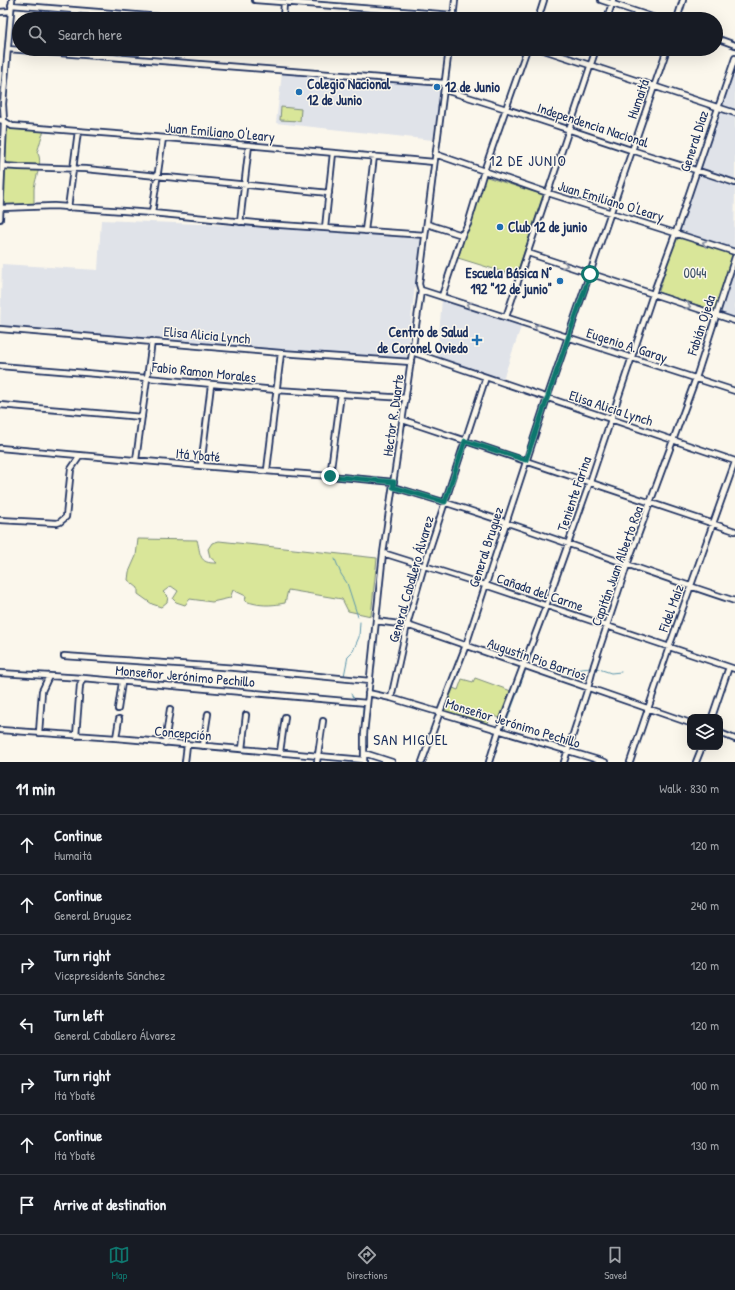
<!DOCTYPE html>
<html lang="en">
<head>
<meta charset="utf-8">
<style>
	body { margin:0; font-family:"Patrick Hand",sans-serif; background:#242831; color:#f1f3f6 }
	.controls { position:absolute; right:12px; bottom:12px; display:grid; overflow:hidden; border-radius:8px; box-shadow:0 4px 16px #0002 }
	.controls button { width:36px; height:36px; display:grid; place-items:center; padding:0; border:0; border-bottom:1px solid #363941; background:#171b24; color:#f1f3f6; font:20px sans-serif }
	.stop { position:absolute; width:12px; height:12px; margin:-9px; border:3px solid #0f766e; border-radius:50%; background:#fff }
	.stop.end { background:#0f766e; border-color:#fff; box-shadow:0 1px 4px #0008 }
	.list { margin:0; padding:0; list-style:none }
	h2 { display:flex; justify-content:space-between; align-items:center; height:52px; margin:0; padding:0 16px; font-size:17px }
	h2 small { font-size:13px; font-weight:400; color:#9ea1a6 }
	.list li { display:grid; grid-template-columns:26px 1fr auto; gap:12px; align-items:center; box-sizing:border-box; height:60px; padding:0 16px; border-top:1px solid #363941 }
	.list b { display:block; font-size:15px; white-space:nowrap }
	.list p { margin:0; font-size:13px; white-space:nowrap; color:#9ea1a6 }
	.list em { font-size:13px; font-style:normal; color:#9ea1a6 }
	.icon { flex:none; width:22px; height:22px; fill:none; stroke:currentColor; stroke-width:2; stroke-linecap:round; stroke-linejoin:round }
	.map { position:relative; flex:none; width:735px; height:762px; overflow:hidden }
	.search { position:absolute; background:#171b24; box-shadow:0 4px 16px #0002; left:12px; right:12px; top:12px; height:44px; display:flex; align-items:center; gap:10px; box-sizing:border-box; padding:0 14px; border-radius:22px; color:#9ea1a6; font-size:15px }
	.sheet { height:472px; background:#171b24 }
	nav { display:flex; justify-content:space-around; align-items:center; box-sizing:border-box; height:56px; border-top:1px solid #363941; background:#171b24; font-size:11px; color:#9ea1a6 }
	nav a { display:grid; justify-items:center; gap:2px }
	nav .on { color:#0f766e }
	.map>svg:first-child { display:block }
</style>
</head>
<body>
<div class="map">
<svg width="735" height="762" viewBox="0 0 735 762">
	<rect width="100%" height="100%" fill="#fbf7ec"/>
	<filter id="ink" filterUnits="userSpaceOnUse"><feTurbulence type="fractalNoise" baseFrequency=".025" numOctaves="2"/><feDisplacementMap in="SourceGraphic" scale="8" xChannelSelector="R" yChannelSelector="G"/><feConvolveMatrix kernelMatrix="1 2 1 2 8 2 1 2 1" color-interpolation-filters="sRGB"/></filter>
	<g filter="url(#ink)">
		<path fill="#e0e3e9" d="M735,64V110L723,106L721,104Z
			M282,73L441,86L433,140L276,123Z
			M718,112H721L735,116V181L700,168Z
			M701,173L735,185L734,250L679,230L698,174Z
			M101,220L343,230L421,237L406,360L0,330L2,264L98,270Z
			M735,265V317L722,313L720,311Z
			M442,299L522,324L503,379L437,357Z"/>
		<path fill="#d9e699" stroke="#7a8a7c" d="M281,107L301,109L300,121L280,120Z
			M7,128L45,130C41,135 40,145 37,152C44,162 35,177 34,189C34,195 34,202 34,208H1Z
			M484,176L543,195L516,276L458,258Z
			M676,237H679L732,254V257L715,308L713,310L660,293L659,291Z
			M138,539L197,540C201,554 198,564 217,563L210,557L208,549L212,543L219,541L377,558L371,616L348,611L342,599L288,590L285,603C269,606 260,606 245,601L246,596L233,590L230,598L212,602L190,599L185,605L176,602L173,599L178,591L171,586L163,592L168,597L167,602L161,607L152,604L138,594V588L128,580L129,572L136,556Z
			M475,678L511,691L500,718L492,715L488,723L444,711L453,688L458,690L462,679L473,682Z"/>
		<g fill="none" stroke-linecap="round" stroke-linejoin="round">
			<path stroke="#5e97ad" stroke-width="1" d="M335,559L341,574L347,583L358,617
				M596,668L611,673L621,672
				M344,676L348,656L353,651L359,637L360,622
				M564,677L574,670L590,668
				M351,694L354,699L363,700
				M505,726L525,672
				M361,756L363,706
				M492,762L501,737"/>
			<g stroke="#1b2f5e" stroke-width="8">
				<path id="minor" d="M255,0L453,15
					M601,0L658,19
					M11,5L161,17L199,19
					M0,12L11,11
					M283,19L284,2
					M453,19L455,0
					M538,19L544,0
					M607,19L613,0
					M677,19L683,0
					M716,38L735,45
					M8,49L444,83
					M541,49L735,113
					M444,90C507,108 569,130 631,150C666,161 701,171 735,183
					M0,120L4,121L12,126L192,140L434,162
					M333,153L325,228L425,235
					M435,154L548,193L735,252
					M2,166L19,167L86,169L329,193
					M1,208L54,206L152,213L265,224L325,228
					M68,208L78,131
					M152,213L163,138
					M0,219L4,121L3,104L12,0
					M240,222L249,145
					M427,224L462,235
					M365,231L374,156
					M528,253L735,321
					M421,290L735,391
					M442,296L462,235L468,224L484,171L527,49
					M506,317L596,49
					M0,329L281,353L411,362
					M412,352L735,461
					M0,366L147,378L276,390L406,398
					M0,405L142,417
					M403,420L735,531
					M0,448L201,466L330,476L394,482
					M136,460L152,341
					M201,466L211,385
					M267,470L281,353
					M330,476L341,394
					M393,487C509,520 621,564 735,601
					M0,520L57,523L60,522L66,517L71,469L80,456
					M383,553L485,585L735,669
					M376,621L407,625L690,723
					M64,656L236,668L370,681
					M0,673L83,678L367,703
					M368,693L391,698L605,762
					M391,698L407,625L424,566L486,377
					M118,709L122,682
					M712,717L729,667
					M0,730L116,738L364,760
					M39,733L42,691L49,676
					M720,733L735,739
					M76,736L80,685L83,678
					M116,738L119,719
					M165,743L170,709
					M203,746L208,714
					M242,749L246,715
					M280,752L285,717
					M364,753L392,762
					M185,762L187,745
					M317,762L323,721
					M364,762V734L383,553L421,291L419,284L449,49
					M422,762L440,712L466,645L547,398L667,49
					M489,762L499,730L546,606L590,482L653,294L676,232L735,58
					M564,762L588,688L594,665L627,565L696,378L735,257
					M630,762L669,647L735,462
					M696,762L702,747"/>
			</g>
			<use href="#minor" stroke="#fbf7ec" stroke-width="4.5"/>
		</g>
		<defs><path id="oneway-chevron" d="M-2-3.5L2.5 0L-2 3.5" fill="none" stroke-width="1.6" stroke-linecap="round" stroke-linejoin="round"/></defs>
		<g stroke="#8b93a5">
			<use href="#oneway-chevron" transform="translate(705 243) rotate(-162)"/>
			<use href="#oneway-chevron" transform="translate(565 265) rotate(18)"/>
			<use href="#oneway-chevron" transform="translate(469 305) rotate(-163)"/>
			<use href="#oneway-chevron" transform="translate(688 306) rotate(18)"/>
			<use href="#oneway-chevron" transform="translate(537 327) rotate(-161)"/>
		</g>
	</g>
	<g fill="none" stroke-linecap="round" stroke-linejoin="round" filter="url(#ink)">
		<path stroke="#0f766e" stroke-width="5" d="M330,476L394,482L393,487L445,502L465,441L526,460L590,274"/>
	</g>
	<g fill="#1f6fb2" stroke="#fbf7ec" stroke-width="1.5">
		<circle cx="437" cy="87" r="4"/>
		<circle cx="299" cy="92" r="4"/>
		<circle cx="500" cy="227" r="4"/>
		<circle cx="560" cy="281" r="4"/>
		<path d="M475 334h4v4h4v4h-4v4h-4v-4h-4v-4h4z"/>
	</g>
	<g text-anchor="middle" stroke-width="3" stroke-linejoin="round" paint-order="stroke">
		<g font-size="14" font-weight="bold" fill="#1b2f5e" stroke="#fbf7ec" text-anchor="start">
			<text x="307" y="89">Colegio Nacional<tspan x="307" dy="16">12 de Junio</tspan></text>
			<text x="445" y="92">12 de Junio</text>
			<text x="508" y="232">Club 12 de junio</text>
			<text x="552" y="278" text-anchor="end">Escuela Básica N°<tspan x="552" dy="16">192 "12 de junio"</tspan></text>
			<text x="468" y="337" text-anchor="end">Centro de Salud<tspan x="468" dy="16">de Coronel Oviedo</tspan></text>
		</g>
		<g font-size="14" fill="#1b2f5e" stroke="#fbf7ec">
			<text transform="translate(638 99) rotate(-71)" y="5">Humaitá</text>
			<text transform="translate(593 125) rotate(18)" y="5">Independencia Nacional</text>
			<text transform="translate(220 132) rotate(5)" y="5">Juan Emiliano O'Leary</text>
			<text transform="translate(694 141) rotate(-72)" y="5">General Díaz</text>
			<text transform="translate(611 201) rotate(17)" y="5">Juan Emiliano O'Leary</text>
			<text transform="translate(701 325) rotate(-72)" y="5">Fabián Ojeda</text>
			<text transform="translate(207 335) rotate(5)" y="5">Elisa Alicia Lynch</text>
			<text transform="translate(627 345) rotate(18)" y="5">Eugenio A. Garay</text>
			<text transform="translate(204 372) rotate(6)" y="5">Fabio Ramon Morales</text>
			<text transform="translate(611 408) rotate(18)" y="5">Elisa Alicia Lynch</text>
			<text transform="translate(393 415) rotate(-82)" y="5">Hector R. Duarte</text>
			<text transform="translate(198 455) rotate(5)" y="5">Itá Ybaté</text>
			<text transform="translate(574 494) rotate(-71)" y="5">Teniente Farina</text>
			<text transform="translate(486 547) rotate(-72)" y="5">General Bruguez</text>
			<text transform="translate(617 566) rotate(-70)" y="5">Capitán Juan Alberto Roa</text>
			<text transform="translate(411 579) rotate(-74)" y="5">General Caballero Álvarez</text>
			<text transform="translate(540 592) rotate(19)" y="5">Cañada del Carme</text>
			<text transform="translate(671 608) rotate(-70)" y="5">Fidel Maíz</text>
			<text transform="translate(537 659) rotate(19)" y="5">Augustín Pio Barrios</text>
			<text transform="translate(185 676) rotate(5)" y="5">Monseñor Jerónimo Pechillo</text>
			<text transform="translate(513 723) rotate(17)" y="5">Monseñor Jerónimo Pechillo</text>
			<text transform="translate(183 733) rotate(5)" y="5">Concepción</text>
		</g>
		<g font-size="14" fill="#41546a" stroke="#fbf7ec">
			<text x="695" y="278">0044</text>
		</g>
		<g font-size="15" letter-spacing="1" fill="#1b2f5e" stroke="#fbf7ec">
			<text x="528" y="166">12 DE JUNIO</text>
			<text x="411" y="745">SAN MIGUEL</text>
		</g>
	</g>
</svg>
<div class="controls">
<button><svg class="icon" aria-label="layers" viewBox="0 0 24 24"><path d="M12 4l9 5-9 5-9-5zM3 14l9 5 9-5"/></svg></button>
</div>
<div class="stop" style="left:590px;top:274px"></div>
<div class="stop end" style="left:330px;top:476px"></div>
<div class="search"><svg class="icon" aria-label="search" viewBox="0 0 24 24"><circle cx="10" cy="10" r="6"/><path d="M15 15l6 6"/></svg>Search here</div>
</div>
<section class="sheet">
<h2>11 min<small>Walk · 830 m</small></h2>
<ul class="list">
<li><svg class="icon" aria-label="ahead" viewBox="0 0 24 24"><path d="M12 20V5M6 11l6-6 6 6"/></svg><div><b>Continue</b><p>Humaitá</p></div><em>120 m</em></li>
<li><svg class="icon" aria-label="ahead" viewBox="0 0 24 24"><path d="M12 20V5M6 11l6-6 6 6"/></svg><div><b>Continue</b><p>General Bruguez</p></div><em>240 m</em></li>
<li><svg class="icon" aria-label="right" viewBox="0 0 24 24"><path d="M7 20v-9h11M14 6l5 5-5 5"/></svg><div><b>Turn right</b><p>Vicepresidente Sánchez</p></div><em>120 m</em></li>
<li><svg class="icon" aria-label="left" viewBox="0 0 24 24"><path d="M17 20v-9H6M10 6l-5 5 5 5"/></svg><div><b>Turn left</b><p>General Caballero Álvarez</p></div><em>120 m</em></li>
<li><svg class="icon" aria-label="right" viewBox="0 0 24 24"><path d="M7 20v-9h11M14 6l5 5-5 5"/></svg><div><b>Turn right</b><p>Itá Ybaté</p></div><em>100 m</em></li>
<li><svg class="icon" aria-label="ahead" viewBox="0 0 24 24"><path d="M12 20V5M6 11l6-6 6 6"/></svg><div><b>Continue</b><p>Itá Ybaté</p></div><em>130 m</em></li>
<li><svg class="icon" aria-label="arrive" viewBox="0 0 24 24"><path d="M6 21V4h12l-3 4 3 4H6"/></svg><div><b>Arrive at destination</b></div></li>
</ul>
</section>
<nav>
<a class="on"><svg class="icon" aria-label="map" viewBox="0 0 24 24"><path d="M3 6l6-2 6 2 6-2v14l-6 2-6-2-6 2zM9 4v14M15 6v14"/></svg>Map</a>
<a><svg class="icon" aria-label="directions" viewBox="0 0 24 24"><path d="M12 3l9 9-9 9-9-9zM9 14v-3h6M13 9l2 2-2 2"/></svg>Directions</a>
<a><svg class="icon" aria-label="saved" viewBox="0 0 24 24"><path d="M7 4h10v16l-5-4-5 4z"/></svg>Saved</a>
</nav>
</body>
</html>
